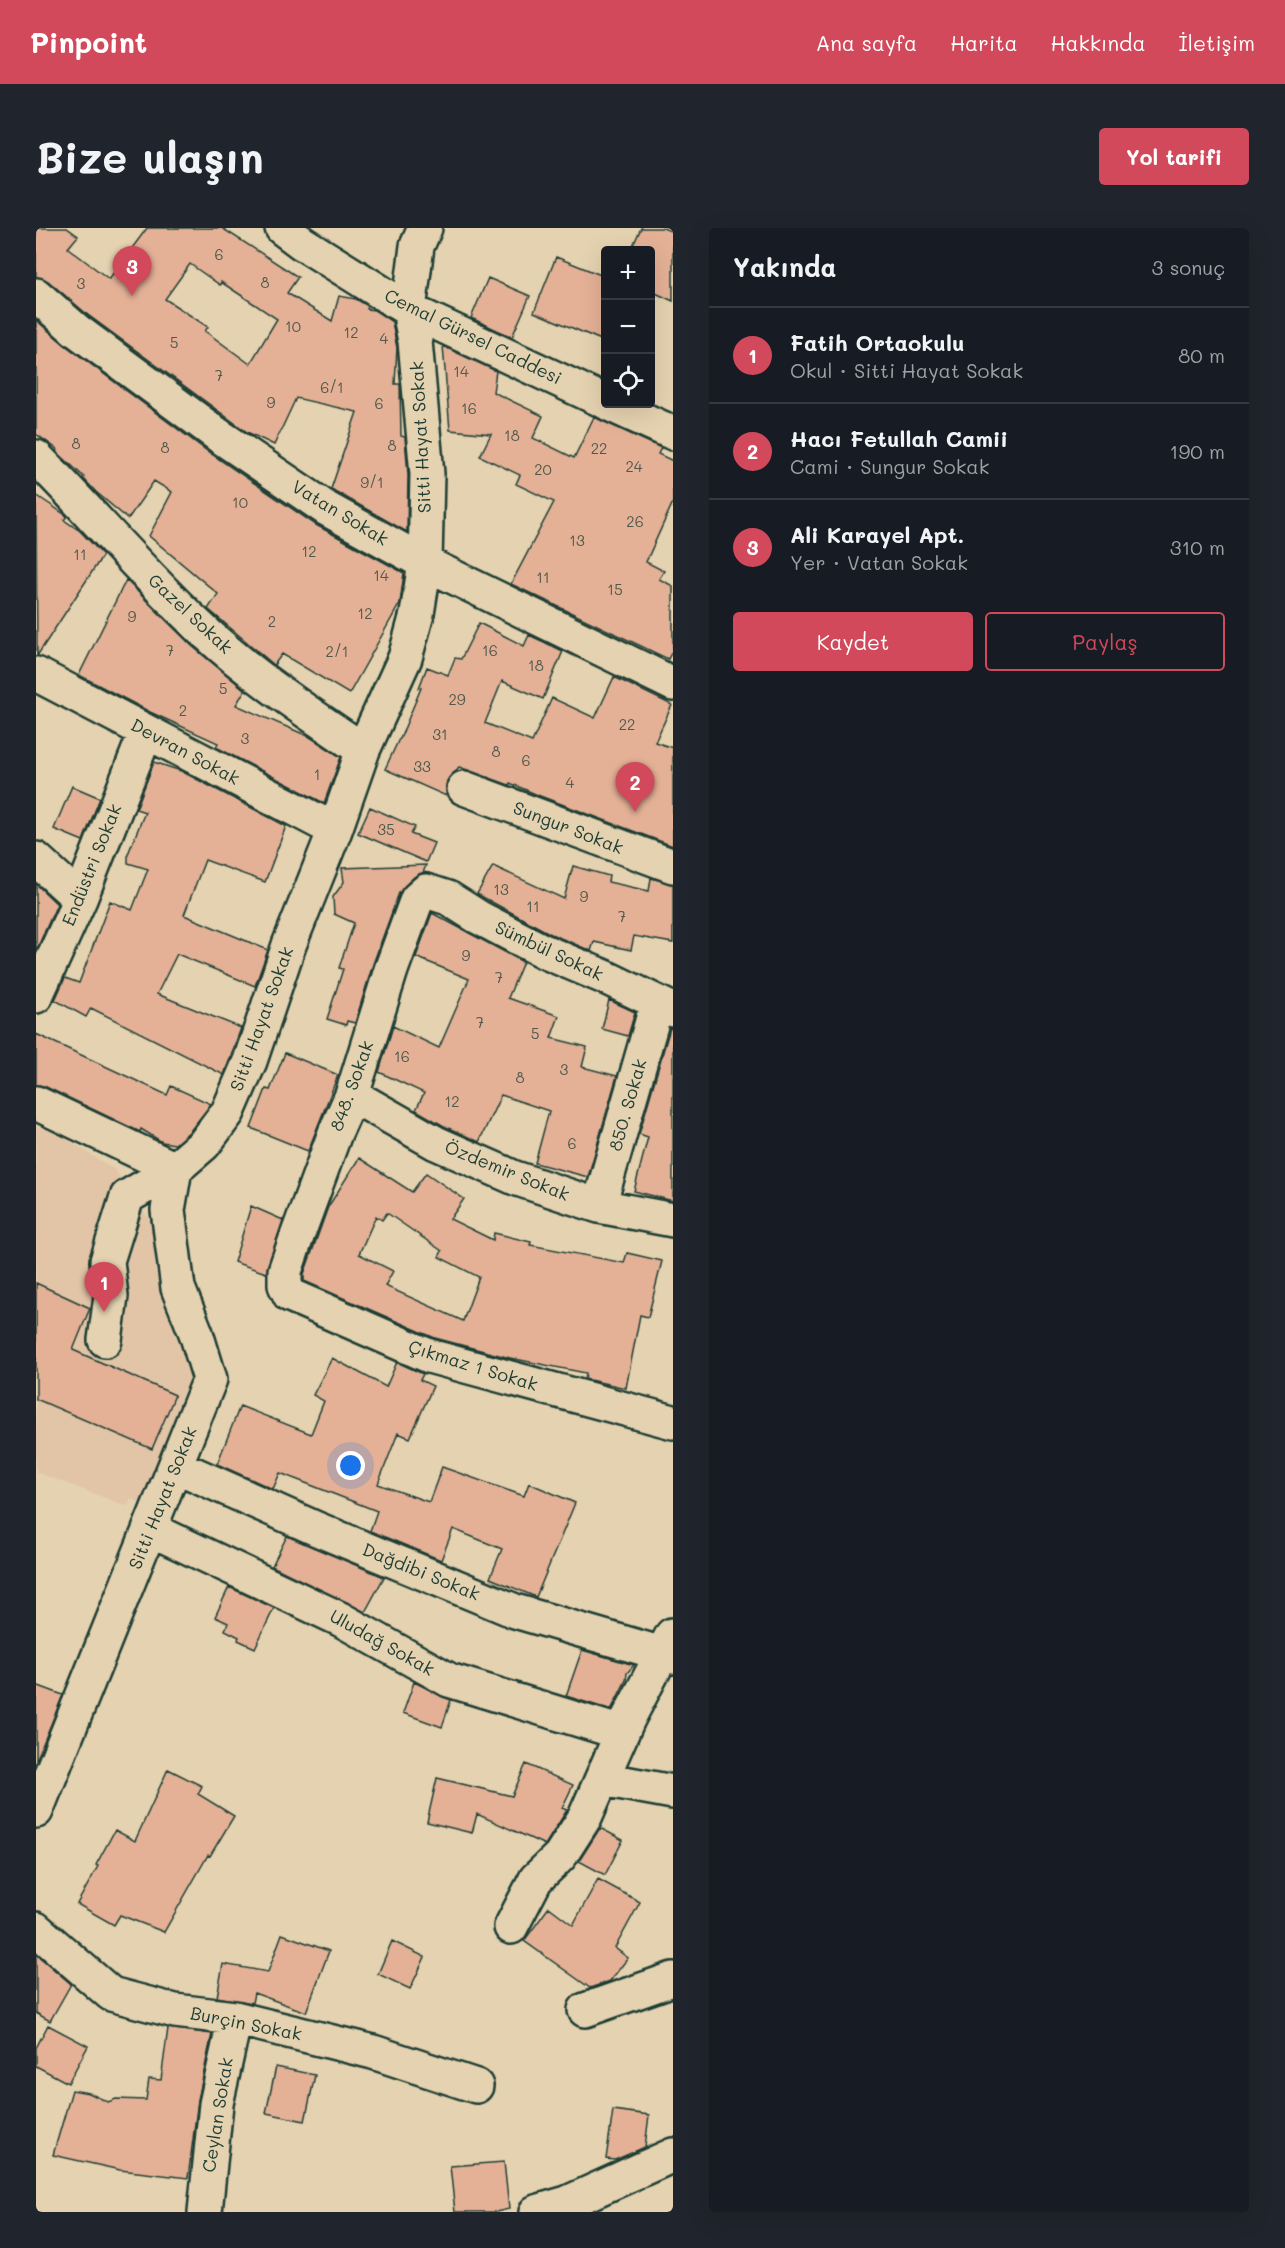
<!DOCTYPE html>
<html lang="tr">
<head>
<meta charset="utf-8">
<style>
	body { margin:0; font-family:Mali,sans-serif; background:#20242c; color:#f1f3f6 }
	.controls { position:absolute; right:18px; top:18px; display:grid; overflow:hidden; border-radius:6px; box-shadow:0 6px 24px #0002 }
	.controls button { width:54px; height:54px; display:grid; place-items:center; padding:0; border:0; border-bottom:2px solid #363941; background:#171b24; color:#f1f3f6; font:30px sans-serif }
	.you { position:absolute; left:315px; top:1238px; width:21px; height:21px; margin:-15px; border:4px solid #fff; border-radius:50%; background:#1a73e8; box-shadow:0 0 0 9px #1a73e833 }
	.badge { display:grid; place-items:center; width:39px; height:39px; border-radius:50%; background:#d1495b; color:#fff; font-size:20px; font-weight:700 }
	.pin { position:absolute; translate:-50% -50px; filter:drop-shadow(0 2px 3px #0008) }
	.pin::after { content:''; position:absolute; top:32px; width:21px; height:18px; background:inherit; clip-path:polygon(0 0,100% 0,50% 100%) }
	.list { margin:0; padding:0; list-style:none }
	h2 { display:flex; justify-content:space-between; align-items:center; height:78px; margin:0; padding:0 24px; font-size:26px }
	h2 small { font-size:20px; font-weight:400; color:#9ea1a6 }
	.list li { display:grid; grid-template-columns:39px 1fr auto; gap:18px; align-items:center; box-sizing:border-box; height:96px; padding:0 24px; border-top:2px solid #363941 }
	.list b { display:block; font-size:22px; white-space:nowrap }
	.list p { margin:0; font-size:20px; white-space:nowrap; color:#9ea1a6 }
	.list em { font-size:20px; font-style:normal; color:#9ea1a6 }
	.actions { display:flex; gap:12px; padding:18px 24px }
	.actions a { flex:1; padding:14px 0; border:2px solid #d1495b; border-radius:6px; text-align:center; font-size:21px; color:#d1495b }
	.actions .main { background:#d1495b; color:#fff }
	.icon { flex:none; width:33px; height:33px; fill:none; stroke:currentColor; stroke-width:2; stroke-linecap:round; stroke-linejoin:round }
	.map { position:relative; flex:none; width:637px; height:1984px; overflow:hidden; border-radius:6px }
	header { display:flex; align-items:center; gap:36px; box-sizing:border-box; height:84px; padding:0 30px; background:#d1495b; color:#fff }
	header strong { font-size:28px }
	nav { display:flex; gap:33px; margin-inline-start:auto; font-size:21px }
	.intro { display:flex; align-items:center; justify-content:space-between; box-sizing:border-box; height:144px; padding:0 36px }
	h1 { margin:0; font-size:42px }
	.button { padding:15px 27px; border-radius:6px; background:#d1495b; color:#fff; font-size:21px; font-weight:700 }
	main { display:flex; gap:36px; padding:0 36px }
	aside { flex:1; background:#171b24; border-radius:6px; box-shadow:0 6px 24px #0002 }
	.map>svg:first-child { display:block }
</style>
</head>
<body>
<header>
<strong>Pinpoint</strong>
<nav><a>Ana sayfa</a><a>Harita</a><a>Hakkında</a><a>İletişim</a></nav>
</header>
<div class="intro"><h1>Bize ulaşın</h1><a class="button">Yol tarifi</a></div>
<main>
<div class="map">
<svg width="637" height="1984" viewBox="0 0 637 1984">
	<rect width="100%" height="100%" fill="#e5d2b0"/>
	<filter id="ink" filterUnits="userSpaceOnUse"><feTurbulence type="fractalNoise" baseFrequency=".0167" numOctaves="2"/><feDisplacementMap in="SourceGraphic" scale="12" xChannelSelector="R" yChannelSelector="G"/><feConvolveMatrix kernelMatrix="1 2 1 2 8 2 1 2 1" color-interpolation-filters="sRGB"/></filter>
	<g filter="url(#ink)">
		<path fill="#e1c5a6" d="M0,898L24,907L79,942L117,997L121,1049L150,1118L161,1157L113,1280L95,1270L91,1278L0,1244Z"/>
		<path fill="#e4b196" stroke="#1f3d34" stroke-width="1.5" fill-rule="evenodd" d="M0,0H31L42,8L32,20L73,51L111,0H186L262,49L251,65L296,93L303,68L320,71L332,78L331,81L338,82L356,94L361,120L359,156H364L365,208L369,209L372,247L371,304L295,261L321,184L260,170L238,217L211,204L52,87L12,53L0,49ZM154,36L184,57L185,54L241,91L214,136L169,103L172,99L129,71Z
			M605,0H627L637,4V73L615,63V22H595Z
			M520,29L570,49V114L498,84Z
			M452,50L494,68L476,109L435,90Z
			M0,92L29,117L171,223L280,297L368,345L364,375L313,466L246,426L238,437L172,381L182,366L113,308L136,264L118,253L92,291L60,264L47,250L48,249L20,223L21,221L0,206Z
			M407,118L460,143L457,164L507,188L497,210L538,230L558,189L625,220L622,226L637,233V274L610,334L628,343L623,351L637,358V421L632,431L475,356L518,274L480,256L484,247L444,228L455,206L414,202Z
			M0,267L31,288L28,292L44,303L67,327L1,428Z
			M90,352L156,418L209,462L200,477L274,509L305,529L288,575L180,519L182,515L114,484L43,447Z
			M443,395L488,418L493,407L527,423L507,471L466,453L449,495L496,514L516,470L559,490L578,449L636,477L619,514L637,520V618L504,568L474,555L473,557L423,539L411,553L410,568L349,541L363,511H364L385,460H383L391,439L412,447L419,430L425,431Z
			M118,534L145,543L250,598L229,654L169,632L148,687L232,722L219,758L141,726L121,766L205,800L188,847L55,780L50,789L19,772L29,750L43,755L74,673L96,682L112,641L92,635V626L109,584L100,581Z
			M36,558L64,570L47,613L18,601Z
			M334,579L379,599L375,606L398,615L390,634L322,605Z
			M390,637L387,645L378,649L363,665L337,736L319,795L311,793L310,797L291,791L307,741L303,740L318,695L298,686L297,669L308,654L306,640Z
			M457,638L528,671L537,638L573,648L572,654L613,663L615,650L637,656V715L598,708L595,722L558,714L555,723L515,706L441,666Z
			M0,656L21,676L0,723Z
			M396,685L487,734L472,770L523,788L515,810L551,819L546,839L581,848L552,949L499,935L513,883L465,867L443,914L408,898L380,882L388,865L343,844L357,798L403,820L433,751L380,729Z
			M573,772L599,784L592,808L566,801Z
			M634,800L637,801V973L598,963L612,909L603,906Z
			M0,806L131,867L135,858L175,876L154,903L139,916L126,914L105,901L104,904L8,858L0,857Z
			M249,825L302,847L272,923L215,900L230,861L234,862Z
			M323,930L376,964L390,945L428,971L414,991L457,1012L458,1005L495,1014L494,1017L588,1035L591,1025L626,1033L612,1089L604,1087L590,1160L549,1151L550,1145L474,1130L399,1110L268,1053V1046L292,979ZM351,985L406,1023L403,1029L443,1049L427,1093L349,1058L357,1043L323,1026L340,988L346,992Z
			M215,978L247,992L230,1045L198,1034Z
			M0,1055L54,1080L37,1122L139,1167L116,1221L0,1171Z
			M296,1130L350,1159L361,1134L387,1146L384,1152L397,1158L374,1210L362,1205L342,1256L393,1274L406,1239L488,1268L493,1255L539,1275L500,1369L454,1350L466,1321L417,1301L405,1332L334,1303L341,1283L244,1245L237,1261L181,1236L204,1178L275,1206L288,1173L277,1167Z
			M251,1308L348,1349L329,1384L236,1338Z
			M193,1359L238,1380L219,1420L202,1412L203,1409L189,1402L192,1395L179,1389Z
			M546,1422L598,1437L591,1445L590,1452L575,1482L530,1468Z
			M378,1454L415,1472L406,1499L367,1485Z
			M0,1457L27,1467L0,1533Z
			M490,1536L537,1557L526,1580L531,1582L509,1617L441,1586L436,1605L391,1594L401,1550L476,1568Z
			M132,1541L166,1558L162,1566L198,1588L174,1628L172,1627L128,1704L84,1687L78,1697L41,1676L62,1638L60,1637L79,1602L99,1613Z
			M564,1600L587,1612L569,1647L543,1633Z
			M562,1651L604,1674L579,1720L592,1730L574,1753L554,1760L488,1713L513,1679L537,1697Z
			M246,1706L293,1723L270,1784L218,1765L216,1775L181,1769L187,1736L232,1744Z
			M356,1713L389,1729L374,1761L342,1746Z
			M0,1726L35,1756L14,1793L0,1785Z
			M12,1797L52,1818L32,1855L0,1838V1820Z
			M132,1800L176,1806L162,1872L152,1950L84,1942L17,1927L36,1862L53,1865L72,1874L80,1871L110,1872L113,1851L125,1852Z
			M240,1839L279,1847L269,1893L230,1885Z
			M577,1882L613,1887L609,1919L579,1932L570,1931Z
			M468,1934L473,1981L460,1984H419L414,1938Z"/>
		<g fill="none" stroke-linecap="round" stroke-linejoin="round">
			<g stroke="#1f3d34" stroke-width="38">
				<path id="minor" d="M246,0L266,15L373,82L570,174
					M0,67L40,102L182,207L291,281L389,335L637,456
					M573,176L637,205
					M0,229C57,286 109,349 169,404C217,448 272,485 327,522
					M0,446L299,602
					M428,560L637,638
					M0,631L44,671
					M0,768L44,671L110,504
					M637,782L571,750L507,723L442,689L412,670L390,663L381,671L355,742L316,867L299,905L259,1014L249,1043V1057L254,1067L393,1128L637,1194
					M316,867L400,915L479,950L563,978L637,992
					M0,875L139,941
					M563,978L621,776
					M69,1112L75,1068L71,1033L91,969L139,941
					M140,1238L281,1301L479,1383L637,1429
					M114,1301L304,1391L413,1452L586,1505
					M566,1551L637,1564
					M0,1583L174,1151L160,1105L142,1060L132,982L139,941L168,916L192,884L214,833L253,717L299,602L327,522L369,430L381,386L389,335L391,246L379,113L373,82L381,18L389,0
					M475,1699L500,1651L524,1628L549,1589L592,1491L636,1407
					M0,1701L75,1766L139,1783L199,1790L337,1824L440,1858
					M549,1782L637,1751
					M169,1984L180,1876L199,1790
					M500,1984L531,1975L637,1927"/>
			</g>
			<use href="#minor" stroke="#e5d2b0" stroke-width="33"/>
		</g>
	</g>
	<g text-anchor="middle" stroke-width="5" stroke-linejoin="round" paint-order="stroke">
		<g font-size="15" fill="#505a4c">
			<text x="183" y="32">6</text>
			<text x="229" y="60">8</text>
			<text x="45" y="61">3</text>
			<text x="257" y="104">10</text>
			<text x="315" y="110">12</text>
			<text x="348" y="116">4</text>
			<text x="138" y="120">5</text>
			<text x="425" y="149">14</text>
			<text x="183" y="153">7</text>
			<text x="296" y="165">6/1</text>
			<text x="235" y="180">9</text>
			<text x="343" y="181">6</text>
			<text x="433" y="186">16</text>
			<text x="476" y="213">18</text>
			<text x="40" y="221">8</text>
			<text x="356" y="223">8</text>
			<text x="129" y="225">8</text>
			<text x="563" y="226">22</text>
			<text x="598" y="244">24</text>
			<text x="507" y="247">20</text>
			<text x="336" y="260">9/1</text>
			<text x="204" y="280">10</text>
			<text x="599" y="299">26</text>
			<text x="541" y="318">13</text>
			<text x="273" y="329">12</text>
			<text x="44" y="332">11</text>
			<text x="345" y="353">14</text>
			<text x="507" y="355">11</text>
			<text x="579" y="367">15</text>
			<text x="329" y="391">12</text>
			<text x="96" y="394">9</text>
			<text x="236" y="399">2</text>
			<text x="134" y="428">7</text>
			<text x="454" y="428">16</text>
			<text x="301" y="429">2/1</text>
			<text x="500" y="443">18</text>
			<text x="187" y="466">5</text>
			<text x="421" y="477">29</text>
			<text x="147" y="488">2</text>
			<text x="591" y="502">22</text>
			<text x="404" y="512">31</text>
			<text x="209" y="516">3</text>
			<text x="460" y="529">8</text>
			<text x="490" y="538">6</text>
			<text x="386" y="544">33</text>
			<text x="281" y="552">1</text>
			<text x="534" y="560">4</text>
			<text x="350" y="607">35</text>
			<text x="465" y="667">13</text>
			<text x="548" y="674">9</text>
			<text x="497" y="684">11</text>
			<text x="586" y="694">7</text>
			<text x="430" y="733">9</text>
			<text x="463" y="755">7</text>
			<text x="444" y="800">7</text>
			<text x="499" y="811">5</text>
			<text x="366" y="834">16</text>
			<text x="528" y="847">3</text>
			<text x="484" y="855">8</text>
			<text x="416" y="879">12</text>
			<text x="536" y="921">6</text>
		</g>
		<g font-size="18" fill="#1f3d34" stroke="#e5d2b0">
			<text transform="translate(437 109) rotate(26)" y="6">Cemal Gürsel Caddesi</text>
			<text transform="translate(385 209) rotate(-93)" y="6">Sitti Hayat Sokak</text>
			<text transform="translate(304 285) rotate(31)" y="6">Vatan Sokak</text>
			<text transform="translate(154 386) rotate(43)" y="6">Gazel Sokak</text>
			<text transform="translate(149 524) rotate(28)" y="6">Devran Sokak</text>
			<text transform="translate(532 600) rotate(21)" y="6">Sungur Sokak</text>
			<text transform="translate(56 637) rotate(-68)" y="6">Endüstri Sokak</text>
			<text transform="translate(513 723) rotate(25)" y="6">Sümbül Sokak</text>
			<text transform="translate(226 791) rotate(-70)" y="6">Sitti Hayat Sokak</text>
			<text transform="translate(316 858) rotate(-70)" y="6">848. Sokak</text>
			<text transform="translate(592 877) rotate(-74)" y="6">850. Sokak</text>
			<text transform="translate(471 943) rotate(22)" y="6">Özdemir Sokak</text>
			<text transform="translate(437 1138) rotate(17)" y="6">Çıkmaz 1 Sokak</text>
			<text transform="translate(127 1270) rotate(-68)" y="6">Sitti Hayat Sokak</text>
			<text transform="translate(385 1344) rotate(22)" y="6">Dağdibi Sokak</text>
			<text transform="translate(346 1415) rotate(29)" y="6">Uludağ Sokak</text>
			<text transform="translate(210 1796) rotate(11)" y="6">Burçin Sokak</text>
			<text transform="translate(182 1887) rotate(-81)" y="6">Ceylan Sokak</text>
		</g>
	</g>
</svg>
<div class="controls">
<button>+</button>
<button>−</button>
<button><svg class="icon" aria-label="locate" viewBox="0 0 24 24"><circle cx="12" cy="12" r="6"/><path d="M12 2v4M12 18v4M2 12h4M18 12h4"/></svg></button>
</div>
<div class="you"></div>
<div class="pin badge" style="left:68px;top:1084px">1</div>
<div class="pin badge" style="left:599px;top:584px">2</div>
<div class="pin badge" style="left:96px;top:68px">3</div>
</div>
<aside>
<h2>Yakında<small>3 sonuç</small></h2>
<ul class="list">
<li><span class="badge">1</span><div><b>Fatih Ortaokulu</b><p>Okul · Sitti Hayat Sokak</p></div><em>80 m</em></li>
<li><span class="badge">2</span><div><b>Hacı Fetullah Camii</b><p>Cami · Sungur Sokak</p></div><em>190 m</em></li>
<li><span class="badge">3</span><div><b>Ali Karayel Apt.</b><p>Yer · Vatan Sokak</p></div><em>310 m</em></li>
</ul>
<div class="actions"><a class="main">Kaydet</a><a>Paylaş</a></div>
</aside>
</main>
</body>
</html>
